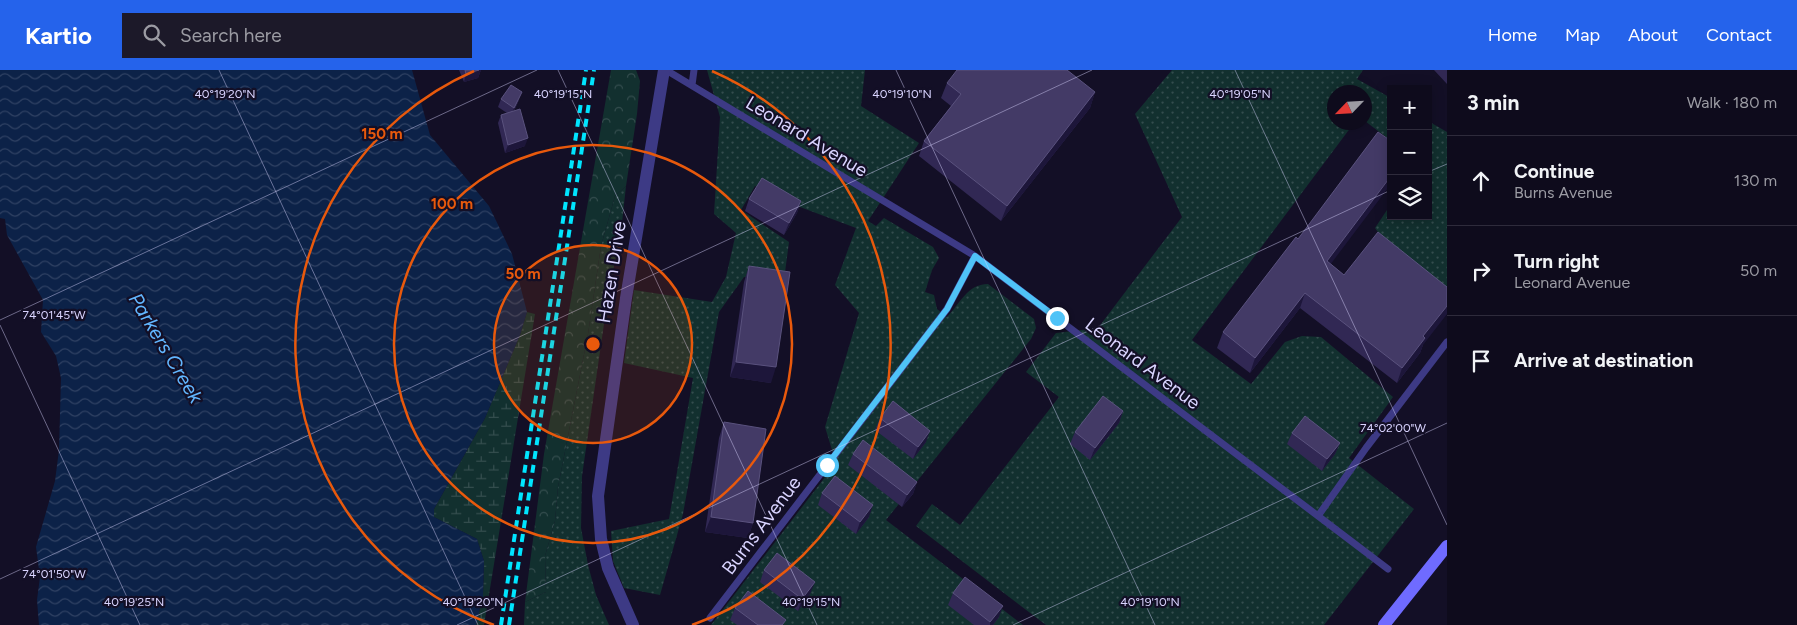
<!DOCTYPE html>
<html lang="en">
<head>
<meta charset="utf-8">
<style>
	body { margin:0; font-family:Figtree,sans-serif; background:#1c1929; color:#f1f3f6 }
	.controls { position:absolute; right:15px; top:15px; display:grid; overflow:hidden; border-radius:0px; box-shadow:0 2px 12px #0003 }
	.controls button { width:45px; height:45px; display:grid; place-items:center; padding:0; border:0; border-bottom:1px solid #2e2b3b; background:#0e0b1c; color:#f1f3f6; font:25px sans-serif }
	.compass { position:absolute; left:1327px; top:15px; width:45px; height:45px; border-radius:50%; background:#0e0b1c; box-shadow:0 2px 12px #0003; rotate:245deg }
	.stop { position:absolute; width:15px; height:15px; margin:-11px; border:4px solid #4fc3f7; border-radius:50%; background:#fff }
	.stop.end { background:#4fc3f7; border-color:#fff; box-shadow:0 1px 5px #0008 }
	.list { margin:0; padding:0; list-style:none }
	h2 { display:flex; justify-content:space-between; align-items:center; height:65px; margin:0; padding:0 20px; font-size:21px }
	h2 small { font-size:16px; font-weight:400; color:#9b9ba3 }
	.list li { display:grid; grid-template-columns:32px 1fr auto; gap:15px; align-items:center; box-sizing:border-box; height:90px; padding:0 20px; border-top:1px solid #2e2b3b }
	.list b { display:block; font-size:19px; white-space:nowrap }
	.list p { margin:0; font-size:16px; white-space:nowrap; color:#9b9ba3 }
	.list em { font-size:16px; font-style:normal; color:#9b9ba3 }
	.icon { flex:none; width:28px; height:28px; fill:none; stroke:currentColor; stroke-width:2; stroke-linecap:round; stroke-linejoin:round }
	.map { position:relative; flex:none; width:1447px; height:555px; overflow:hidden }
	header { display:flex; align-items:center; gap:30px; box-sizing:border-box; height:70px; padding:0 25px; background:#2563eb; color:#fff }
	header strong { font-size:24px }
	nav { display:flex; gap:28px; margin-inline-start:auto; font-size:18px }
	.search { width:350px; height:45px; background:#1c1929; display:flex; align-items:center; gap:12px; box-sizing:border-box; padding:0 18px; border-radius:0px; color:#9b9ba3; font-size:19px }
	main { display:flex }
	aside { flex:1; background:#0e0b1c }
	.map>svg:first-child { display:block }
</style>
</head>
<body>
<header>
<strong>Kartio</strong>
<div class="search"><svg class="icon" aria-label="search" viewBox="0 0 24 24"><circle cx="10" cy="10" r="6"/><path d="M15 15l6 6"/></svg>Search here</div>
<nav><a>Home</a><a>Map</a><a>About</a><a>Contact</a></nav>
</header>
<main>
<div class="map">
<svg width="1447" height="555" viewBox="0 0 1447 555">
	<defs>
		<pattern id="grass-dots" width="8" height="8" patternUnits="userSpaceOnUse" patternTransform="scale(1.25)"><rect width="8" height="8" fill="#12302f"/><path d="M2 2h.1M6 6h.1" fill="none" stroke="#344d4e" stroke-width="1.8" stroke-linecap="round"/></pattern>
		<pattern id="forest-crowns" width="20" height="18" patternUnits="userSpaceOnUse" patternTransform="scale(1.25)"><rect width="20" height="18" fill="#12302f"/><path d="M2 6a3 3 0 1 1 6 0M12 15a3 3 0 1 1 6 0" fill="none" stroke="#344d4e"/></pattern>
		<pattern id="wetland-marsh" width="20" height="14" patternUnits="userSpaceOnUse" patternTransform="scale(1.25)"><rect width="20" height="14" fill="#12302f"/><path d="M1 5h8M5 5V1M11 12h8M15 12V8" fill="none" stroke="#344d4e"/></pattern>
		<pattern id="water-waves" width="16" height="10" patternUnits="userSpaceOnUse" patternTransform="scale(1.25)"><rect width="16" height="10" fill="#0c2248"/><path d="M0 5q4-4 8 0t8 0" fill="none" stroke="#2f4163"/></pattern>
	</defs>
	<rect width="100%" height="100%" fill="#130f26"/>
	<path fill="url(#grass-dots)" d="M707,0H865L861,36L919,73L868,151L876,156L884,148L933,177L939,188L932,200L925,222L934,225L937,239L947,247C960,234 967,214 988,214L1034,249L1036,258L1031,269L886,450L1023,555H711L836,393L825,357L859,243L835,215L856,158L776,128L755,116L741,140L789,172L784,210L744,207L719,242L683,444L660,525L624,518L613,491L611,461L669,449L693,308L624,293L634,220L712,232L726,207L736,163L714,144L720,47Z
		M1172,0H1363L1357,9L1391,28V71L1365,51L1364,22H1334V52L1354,53L1192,270L1251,314L1285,272L1302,266L1321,267L1393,327L1349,388L1414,439L1324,555H1046L916,456L932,434L960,455L1059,327L1026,302L1056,263L1098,258L1182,147L1135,44Z
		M1428,51L1447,62V220L1383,169L1375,158L1391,134V146H1428Z
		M626,116L622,153L606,240L582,406L581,458L588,495L596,525L609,555H524L525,532L546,522L545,486L555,451L558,417L588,264L601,176L615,126Z"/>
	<path fill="url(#forest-crowns)" d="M611,0H636L640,11L637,44L626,116L615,126L601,176L588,264L558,417L555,451L545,486L546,522L525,532L544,384Z"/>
	<path fill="url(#wetland-marsh)" d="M527,242L535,244L484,555H476L483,526L484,491L477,469L434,447V439L485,348L520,265Z"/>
	<path fill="url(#water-waves)" d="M0,0H412L430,65L489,136L512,184L527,242L520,265L485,348L434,439V447L477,469L484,491L483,526L476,555H39L37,530L40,507L36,477L55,411L59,380L61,308L56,286L41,262L43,230L7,165L5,149L0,148Z"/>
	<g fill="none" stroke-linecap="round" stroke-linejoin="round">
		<path stroke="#3d3a85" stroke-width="7" d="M666,0L975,186L1388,499
			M692,15L694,0
			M1318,446L1366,378L1447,272
			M710,548L947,239L975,186"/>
		<path stroke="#3d3a85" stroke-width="12" d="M633,555L608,498L601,469L598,426L626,228L664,0"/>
		<path stroke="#6f6bff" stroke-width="12" d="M1384,555L1447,476"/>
		<path stroke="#00e5ff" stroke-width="4" stroke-dasharray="8 6" stroke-linecap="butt" d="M501,555L586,0
			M509,555L594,0"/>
	</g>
	<path fill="#312854" d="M459,0H481L478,8L464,12Z
		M1434,0H1447V14Z
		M947,13L1095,22L1090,38L1001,151L919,86L924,71L951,36L941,28Z
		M501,29L519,30L514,41L525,76L505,83L498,53L501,45L507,43L498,37Z
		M749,129L801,131L797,143L784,165L745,141Z
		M1331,194L1423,275L1420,283L1397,313L1300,238L1250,303L1217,278L1223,262Z
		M749,196L771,313L730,307L744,212Z
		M1123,341L1119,353L1090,390L1070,374L1075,362Z
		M880,348L926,372L913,389L875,360Z
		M724,352L753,453L748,468L705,462L719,368Z
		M1292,363L1340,373L1335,384L1322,401L1287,374Z
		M853,384L917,412L913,424L902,437L848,395Z
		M822,423L869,447L856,464L818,435Z
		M764,500L810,524L798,541L760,512Z
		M953,523L999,547L993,555H974L948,535Z
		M735,538L784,555H737L730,550Z"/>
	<path fill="#1d163a" d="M479,0H481L478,8L464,12L466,4Z
		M522,22L519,30L511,46L514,38Z
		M1095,22L1090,38L1001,151L1007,136Z
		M528,68L525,76L505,83L508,75Z
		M1391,106V114L1321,207L1327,191Z
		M801,131L797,143L784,165L789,153Z
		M1305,223L1300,238L1250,303L1255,288Z
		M1447,236V244L1423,275L1420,283L1397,313L1402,298L1423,266Z
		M736,292L776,297L771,313L730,307Z
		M1123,341L1119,353L1090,390L1095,378Z
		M930,361L926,372L913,389L918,377Z
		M1340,373L1335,384L1322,401L1327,389Z
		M917,412L913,424L902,437L907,425Z
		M873,435L869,447L856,464L860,452Z
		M711,447L753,453L748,468L705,462Z
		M815,512L810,524L798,541L802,529Z
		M1003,536L999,547L993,555H990V552Z"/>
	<path fill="#433a66" stroke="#5a527e" d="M465,0H479L466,4Z
		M957,0H1067L1095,22L1007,136L924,71L961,24L947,13Z
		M511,15L522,22L514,38L501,29Z
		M520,39L528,68L508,75L501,45Z
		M1378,62L1391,71V106L1327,191L1344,205L1378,162L1447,217V236L1423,266L1425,268L1402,298L1305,223L1255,288L1223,262L1296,167L1298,169Z
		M762,108L801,131L789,153L749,129Z
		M749,196L790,202L776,297L736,292Z
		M1103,326L1123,341L1095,378L1075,362Z
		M893,331L930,361L918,377L880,348Z
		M1305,346L1340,373L1327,389L1292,363Z
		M724,352L766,359L753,453L711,447Z
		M863,370L917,412L907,425L853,384Z
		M835,406L873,435L860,452L822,423Z
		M777,483L815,512L802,529L764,500Z
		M965,507L1003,536L990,552L953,523Z
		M748,521L786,550L782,555H758L735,538Z"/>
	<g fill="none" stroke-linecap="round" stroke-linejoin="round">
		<path stroke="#4fc3f7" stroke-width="6" d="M827,395L947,239L975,186L1057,248"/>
	</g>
	<path fill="none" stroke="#d9d4ff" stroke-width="1" stroke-opacity="0.45" d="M219,0L478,555M558,0L817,555M896,0L1155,555M1235,0L1447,455M1428,102L1447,94M0,250L537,0M0,255L140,555M0,509L1092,0M457,555L1391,120M1013,555L1447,353"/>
	<circle cx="593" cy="274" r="99" fill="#e8590c" fill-opacity=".12"/>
	<g fill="none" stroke="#e8590c" stroke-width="2.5">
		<circle cx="593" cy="274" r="99"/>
		<circle cx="593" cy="274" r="199"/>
		<path d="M494 555A298 298 0 0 1 474 1M712 1A298 298 0 0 1 692 555"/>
	</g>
	<g text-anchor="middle" stroke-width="4.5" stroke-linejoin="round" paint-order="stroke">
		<g font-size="19" fill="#d9d4ff" stroke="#130f26">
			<text transform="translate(807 66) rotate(31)" y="7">Leonard Avenue</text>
			<text transform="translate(611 202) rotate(-81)" y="7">Hazen Drive</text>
			<text transform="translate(1143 293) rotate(37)" y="7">Leonard Avenue</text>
			<text transform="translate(761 455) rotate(-53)" y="7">Burns Avenue</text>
		</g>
		<g font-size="20" font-style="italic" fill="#62b6ff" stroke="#130f26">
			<text transform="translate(166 278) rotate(59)" y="7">Parkers Creek</text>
		</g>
	</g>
	<g font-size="12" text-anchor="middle" fill="#d9d4ff" stroke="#130f26" stroke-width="4.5" stroke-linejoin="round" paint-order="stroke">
		<text x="225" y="28">40°19'20"N</text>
		<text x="563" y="28">40°19'15"N</text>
		<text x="902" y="28">40°19'10"N</text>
		<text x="1240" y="28">40°19'05"N</text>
		<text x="54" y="249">74°01'45"W</text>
		<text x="1393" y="362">74°02'00"W</text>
		<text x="54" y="508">74°01'50"W</text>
		<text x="134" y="536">40°19'25"N</text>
		<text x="473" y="536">40°19'20"N</text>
		<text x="811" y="536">40°19'15"N</text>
		<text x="1150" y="536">40°19'10"N</text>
	</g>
	<circle cx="593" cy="274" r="8" fill="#e8590c" stroke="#130f26" stroke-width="2.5"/>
	<g font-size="15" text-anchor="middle" font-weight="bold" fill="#e8590c" stroke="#130f26" stroke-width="4.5" stroke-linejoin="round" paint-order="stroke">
		<text x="382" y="69">150 m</text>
		<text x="452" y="139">100 m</text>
		<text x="523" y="209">50 m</text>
	</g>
</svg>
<div class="controls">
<button>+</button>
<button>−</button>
<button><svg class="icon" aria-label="layers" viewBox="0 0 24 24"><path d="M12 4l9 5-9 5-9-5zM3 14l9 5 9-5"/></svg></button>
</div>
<svg class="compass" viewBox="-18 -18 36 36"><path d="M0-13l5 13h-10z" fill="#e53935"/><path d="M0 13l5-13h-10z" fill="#9b9ba3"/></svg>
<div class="stop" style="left:827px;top:395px"></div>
<div class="stop end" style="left:1057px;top:248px"></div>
</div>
<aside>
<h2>3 min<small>Walk · 180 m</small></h2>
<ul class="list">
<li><svg class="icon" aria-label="ahead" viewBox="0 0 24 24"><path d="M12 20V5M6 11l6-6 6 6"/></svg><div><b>Continue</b><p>Burns Avenue</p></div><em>130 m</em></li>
<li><svg class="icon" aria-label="right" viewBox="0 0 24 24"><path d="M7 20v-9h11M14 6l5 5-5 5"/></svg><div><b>Turn right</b><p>Leonard Avenue</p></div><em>50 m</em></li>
<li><svg class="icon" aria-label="arrive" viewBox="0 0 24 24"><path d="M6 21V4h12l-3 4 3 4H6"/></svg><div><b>Arrive at destination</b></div></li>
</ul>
</aside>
</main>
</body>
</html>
